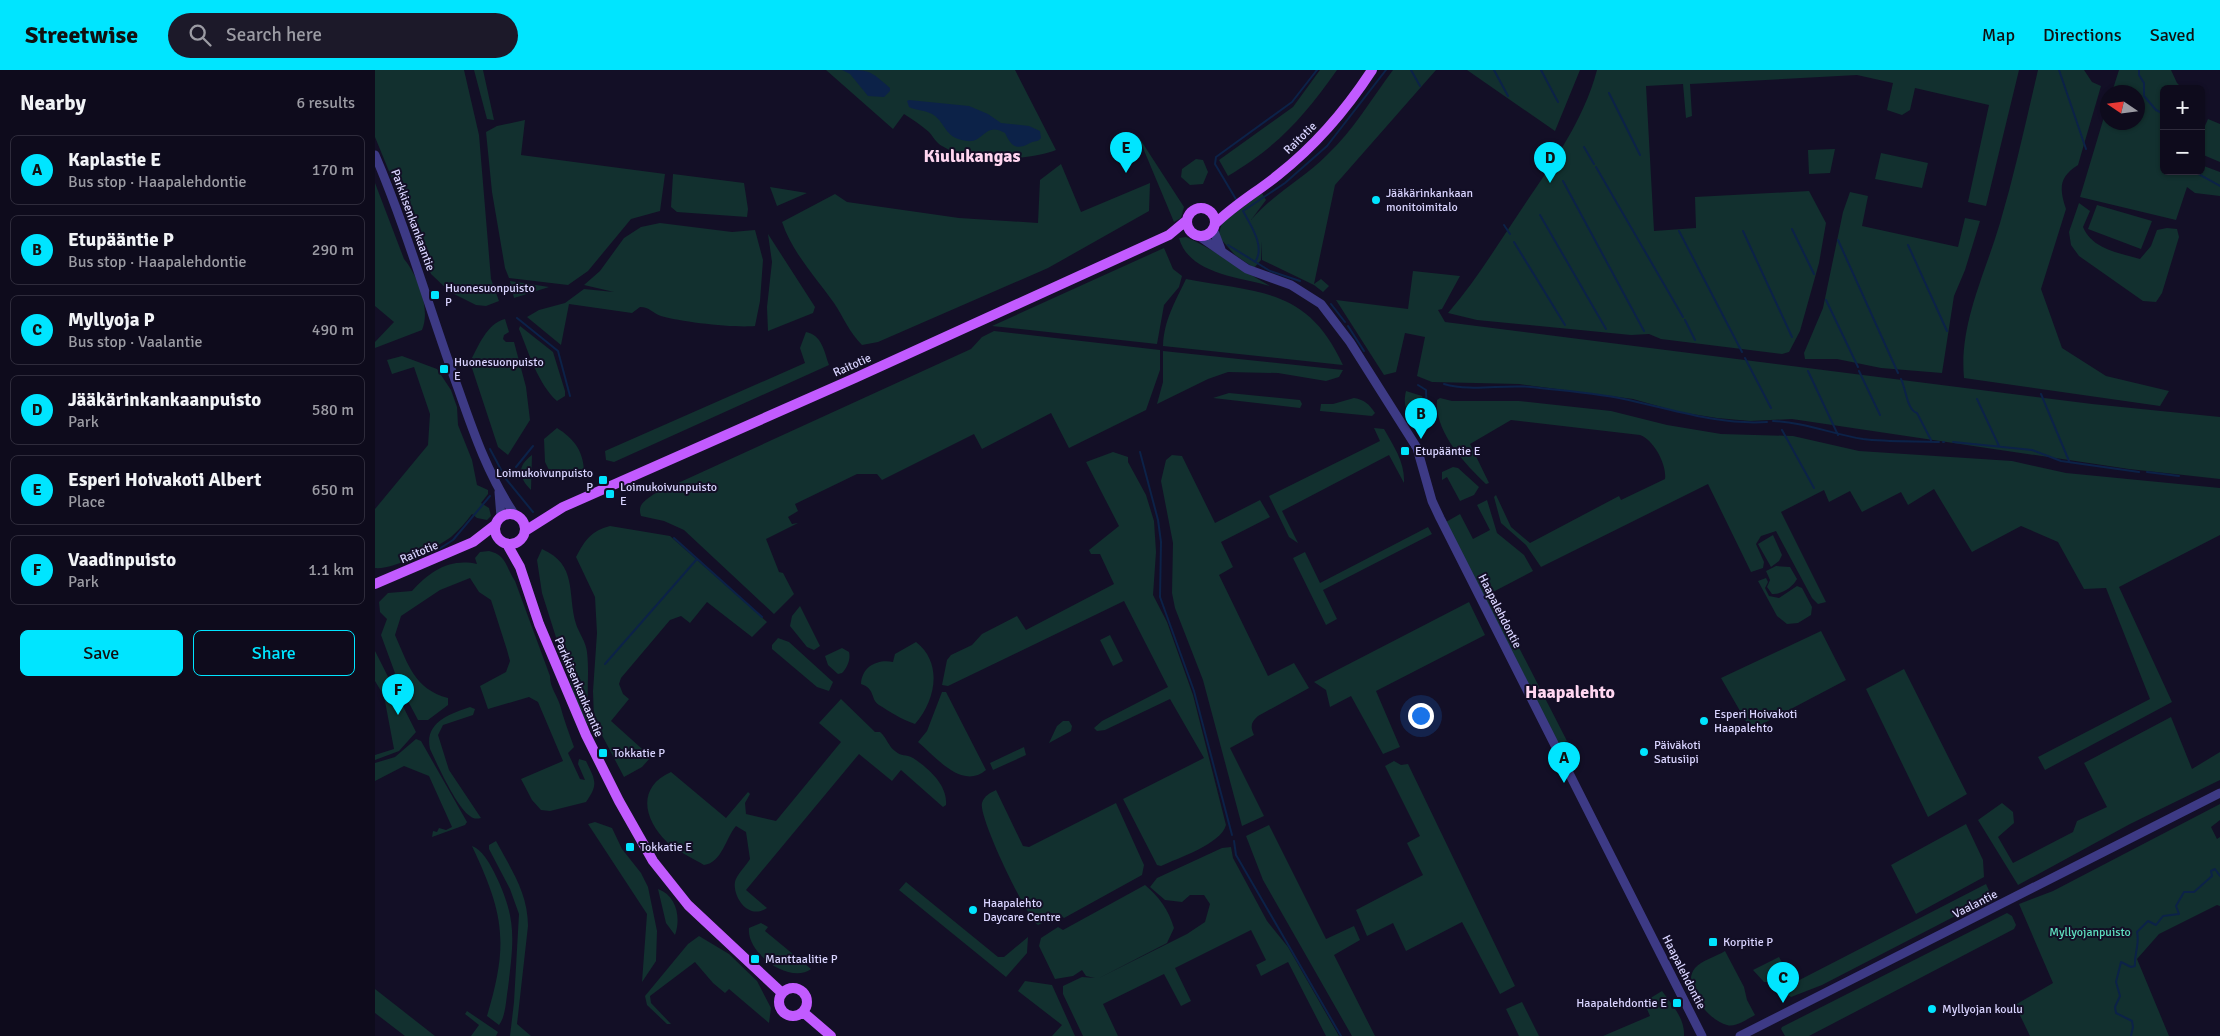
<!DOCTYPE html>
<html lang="en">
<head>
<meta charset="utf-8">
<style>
	body { margin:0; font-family:Signika,sans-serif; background:#1c1929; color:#f1f3f6 }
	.controls { position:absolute; right:15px; top:15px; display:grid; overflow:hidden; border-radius:8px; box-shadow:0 1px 4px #0004 }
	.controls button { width:45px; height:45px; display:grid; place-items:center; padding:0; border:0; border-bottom:1px solid #2e2b3b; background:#0e0b1c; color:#f1f3f6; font:25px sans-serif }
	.compass { position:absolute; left:1725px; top:15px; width:45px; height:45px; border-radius:50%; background:#0e0b1c; box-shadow:0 1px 4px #0004; rotate:283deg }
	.you { position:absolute; left:1045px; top:645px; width:18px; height:18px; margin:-12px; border:4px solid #fff; border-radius:50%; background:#1a73e8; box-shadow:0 0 0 8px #1a73e833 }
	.badge { display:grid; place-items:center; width:32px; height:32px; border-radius:50%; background:#00e5ff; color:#111; font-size:16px; font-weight:700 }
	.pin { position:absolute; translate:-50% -41px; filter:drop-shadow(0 1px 2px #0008) }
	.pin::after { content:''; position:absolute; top:26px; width:18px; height:15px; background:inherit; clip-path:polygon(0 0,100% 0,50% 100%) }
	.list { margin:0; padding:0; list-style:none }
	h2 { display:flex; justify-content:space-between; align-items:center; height:65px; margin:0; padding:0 20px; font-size:21px }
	h2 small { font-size:16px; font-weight:400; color:#9b9ba3 }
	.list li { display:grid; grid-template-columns:32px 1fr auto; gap:15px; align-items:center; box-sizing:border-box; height:70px; margin:0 10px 10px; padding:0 10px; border:1px solid #2e2b3b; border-radius:8px }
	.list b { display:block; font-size:19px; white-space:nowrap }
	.list p { margin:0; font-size:16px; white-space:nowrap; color:#9b9ba3 }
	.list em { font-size:16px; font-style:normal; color:#9b9ba3 }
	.actions { display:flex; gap:10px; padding:15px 20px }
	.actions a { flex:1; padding:11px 0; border:1px solid #00e5ff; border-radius:8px; text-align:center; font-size:18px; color:#00e5ff }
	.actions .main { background:#00e5ff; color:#111 }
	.icon { flex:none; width:28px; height:28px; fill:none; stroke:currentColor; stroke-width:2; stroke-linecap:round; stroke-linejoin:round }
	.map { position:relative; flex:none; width:1845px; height:966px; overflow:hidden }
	header { display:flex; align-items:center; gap:30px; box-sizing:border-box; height:70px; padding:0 25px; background:#00e5ff; color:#111 }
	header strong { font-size:24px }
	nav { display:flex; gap:28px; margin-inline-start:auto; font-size:18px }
	.search { width:350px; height:45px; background:#1c1929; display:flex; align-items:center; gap:12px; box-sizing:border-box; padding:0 18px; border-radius:28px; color:#9b9ba3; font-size:19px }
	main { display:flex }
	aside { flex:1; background:#0e0b1c }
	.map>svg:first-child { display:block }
</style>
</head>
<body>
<header>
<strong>Streetwise</strong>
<div class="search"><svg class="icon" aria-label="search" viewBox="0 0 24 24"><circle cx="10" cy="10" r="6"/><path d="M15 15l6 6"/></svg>Search here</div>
<nav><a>Map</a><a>Directions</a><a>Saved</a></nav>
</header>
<main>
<aside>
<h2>Nearby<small>6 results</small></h2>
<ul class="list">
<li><span class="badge">A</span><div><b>Kaplastie E</b><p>Bus stop · Haapalehdontie</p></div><em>170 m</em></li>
<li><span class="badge">B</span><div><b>Etupääntie P</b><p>Bus stop · Haapalehdontie</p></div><em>290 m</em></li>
<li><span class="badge">C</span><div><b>Myllyoja P</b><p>Bus stop · Vaalantie</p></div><em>490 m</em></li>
<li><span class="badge">D</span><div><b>Jääkärinkankaanpuisto</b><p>Park</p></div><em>580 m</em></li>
<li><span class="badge">E</span><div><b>Esperi Hoivakoti Albert</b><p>Place</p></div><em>650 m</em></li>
<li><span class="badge">F</span><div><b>Vaadinpuisto</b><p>Park</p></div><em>1.1 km</em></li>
</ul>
<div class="actions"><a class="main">Save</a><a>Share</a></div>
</aside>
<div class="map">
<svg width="1845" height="966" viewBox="0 0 1845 966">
	<rect width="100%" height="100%" fill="#130f26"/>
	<path fill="#12302f" d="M0,0H89L104,65L116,209L124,231L111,236L101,235L75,222L56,204L0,67Z
		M99,0H108L119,50L112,49Z
		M451,0H640L681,80C653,91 593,93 567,76C561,73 558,66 554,62C546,55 537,49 529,44L518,59Z
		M945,0H962C928,48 903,76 853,106L844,90L918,37Z
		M1018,0H1061L960,115L939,214L946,209L954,216L948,222L939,215L887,190L886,171V190L879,198L860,185L843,166L847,153L887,123L891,130L876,150C898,124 928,109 952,85C978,61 997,28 1018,0Z
		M1092,0H1205L1180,61Z
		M1222,0H1644L1611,136L1593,132L1614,35L1540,18L1535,40L1527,45L1512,40L1518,13L1482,5L1315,14L1317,46L1311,48L1308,14L1271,16L1279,161L1321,158L1320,127L1434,121L1451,153L1444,193L1425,261L1414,282L1407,284L1286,269L1274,264L1256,265L1102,250L1073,243C1100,212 1121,177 1144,143C1174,98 1208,53 1222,0Z
		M1663,0H1709L1717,12L1726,16L1703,95C1684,107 1684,118 1691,139L1666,219L1687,278L1731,306L1794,321L1785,336L1589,308C1584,254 1610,204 1625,153C1640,102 1651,51 1663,0Z
		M1744,0H1796L1802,13L1808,19H1789V101H1826V95L1845,102V126L1820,123L1812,117L1801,150L1705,127L1732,37V52H1762V22H1737Z
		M1833,49L1845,54V92L1826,84V65Z
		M150,50L146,85L290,104L285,141L256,149L213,201L193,215L134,208L130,198L117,122L111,62L122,56Z
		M763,66L809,137L806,148L799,152Z
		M1460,79L1455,103L1434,104L1433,80Z
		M1506,83L1553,93L1547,118L1500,109Z
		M821,89L828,90L833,102L828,114L815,115L806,107L807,99Z
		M686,94L706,142L775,113L774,141L673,198L503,272L487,275C474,262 469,248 459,233C440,206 418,184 407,152L460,124L472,132L584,148L663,153L665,110Z
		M298,104L369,113L373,139L372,147L302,142L296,137Z
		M0,113L29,189C43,206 56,239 47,260L0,278V272L19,252L0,236Z
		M395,117L432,123L402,136Z
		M1475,122L1493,126L1487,156L1583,177L1590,148L1605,151L1590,200L1579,226L1567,303L1506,298L1462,289H1430L1429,283L1448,238L1468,142Z
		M1704,133L1715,141L1708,157C1717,179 1744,183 1765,189L1776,176L1782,160L1792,158L1802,159L1804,167L1787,223L1781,232L1768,231L1704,186L1696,175L1694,162Z
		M1722,135L1777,151L1766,179L1713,159Z
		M285,153L357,162L380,160L388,190L385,231L380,256C358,258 307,252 286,246C277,243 275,237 265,237L257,243L194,234L186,275L152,247L164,240L190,233L209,219L239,222L209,215L225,201L249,168L266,157Z
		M393,164L440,237L438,243L393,261L392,237L397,192Z
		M811,167C841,180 866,200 895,216C864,207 814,204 804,168Z
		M789,178L798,199L807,206L804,217L789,235L782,274L617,256Z
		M1038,201L1085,206L1067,239L1063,240L1070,252L1717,334L1845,347V409L1754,399L1417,349L1375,351L1342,348L1304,342L1258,329L1144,314L1057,312L1042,306L1050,267L1030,263L1021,302L1009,305L961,230L1033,239Z
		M811,209C885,223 933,218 968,295L788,276C789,250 800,232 811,209Z
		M135,211L174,217L139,228Z
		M130,249L134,262L129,265L128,269L131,272H139L151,317L155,350L133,385L123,377L95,292C103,277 112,253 130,249Z
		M145,256L178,282L190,321V326L182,331C163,314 154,283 144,259Z
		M619,261L785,280V300L771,340L694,378L676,343L607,379L599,364L507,410L502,404H482L420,434L423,441L413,447L417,454L423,453L391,469L404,502L408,503L419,524L399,544L309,460L289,451L266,446C262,434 270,431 279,424L596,279L607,267Z
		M431,262C447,265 449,281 454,295L239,392L231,390L230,381L430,293L425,278Z
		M788,281L968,300L964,307L951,311L903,303L853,302L833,309L782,334L788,312Z
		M27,286L62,299L76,320L82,337L83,355L97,390L102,415L113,420V424L106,433L114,438L116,446L112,450L102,448L97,444C91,452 84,460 76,467C61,478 18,500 0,498V439L53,375L55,344L39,297L17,304L12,290Z
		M1031,321L1047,326L1049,331L1048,345L1042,349C1030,343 1028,334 1031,321Z
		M854,323L925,330L927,334L925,338L838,328Z
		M979,328C990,330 994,334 1000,343L997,346L945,341L946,334H958Z
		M1065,328L1077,331H1144L1236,341L1292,355L1346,364L1418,366L1484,381L1637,391L1691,403L1845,418V465L1744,517L1797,632L1670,700L1663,687L1775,629L1731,518L1709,519L1683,472L1646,456L1597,482L1559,419L1533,435L1526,422L1487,442L1475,421L1454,432L1449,420L1406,442L1451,532L1443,534L1437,528L1401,461L1386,466L1381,474L1389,492L1388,498L1376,502L1333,414L1166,497L1151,475L1126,453L1119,427L1121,425L1136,457L1155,473L1244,426L1246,430L1290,409C1292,395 1279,370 1265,365L1136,350L1095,374L1114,413L1111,414C1090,394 1059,361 1062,330Z
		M182,358C198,368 208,380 209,400L201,405L174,400L170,392L169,369Z
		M999,358L1009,359C1019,377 1030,392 1029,413L1014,385L907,441L923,473L914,467L894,426L1005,371Z
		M738,382L753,387V392L771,425L779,451L781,482L778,525L792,552L818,625L851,755C846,774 803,788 786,796L782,795L748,729L829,688L795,629L730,660L722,661L719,658L727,651L793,617L749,531L573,616L567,615L572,590L576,585L597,575L607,564L642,546L651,560L739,514L725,484H716L714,480L744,456L711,392Z
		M157,385L156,420C143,407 142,396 157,385Z
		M797,385L807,386L840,453L885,430L895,447L846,472L858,497L844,505L893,606L919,593L934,618L883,646C876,652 875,656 879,665L855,678L889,746L867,756L828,610L800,538L797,523L798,473L786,411L791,390Z
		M1078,397L1083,398L1104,417L1099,425L1085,431L1072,407L1067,410V402Z
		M1112,430L1122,463L1149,485L1158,501L1116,523L1192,671L1184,674L1071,452L1085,444L1098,469L1115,460L1102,435Z
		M235,456L295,466L392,552L377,567L332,532L315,553L306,546L295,550L246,608L244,614L248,624L254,629L236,651L276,687L267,697L249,707L219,650L218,621L222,563L220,527L201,487C210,470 216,461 235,456Z
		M1053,457L1057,464L948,520L962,549L951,555L918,488L930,482L945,513Z
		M1398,465L1407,485L1404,491L1396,497L1383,474Z
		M167,479C203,495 192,523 201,554C204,563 211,572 212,582C215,608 210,633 215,658L203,637L167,523L162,490Z
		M114,481C132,485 131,498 140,511L175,606C175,618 182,625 185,635C189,650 194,663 199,677L193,683L205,709L210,710L203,694L204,689L211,691C220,710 224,714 211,732L175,741L166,740L157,730L146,709L188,691L163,632L154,627L113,639L105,616L131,602L135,591L132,580L116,530L104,522L95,508L65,520L26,546L20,565C33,594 39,619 73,628V635L53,650H43L24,614L6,565L12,549L5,542L4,532L13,523L37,521C55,501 75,488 102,494L100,488L105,482Z
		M1401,496L1415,497L1422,509C1418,517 1406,525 1397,524L1392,517L1395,510L1391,501Z
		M1391,508L1393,512L1390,518L1394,526L1404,528L1422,516L1427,518L1437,537L1436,545L1423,553L1412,554L1402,546L1383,511Z
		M1094,532L1110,565L1001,621L1025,677L1008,684L976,626L955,637L951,620L939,612Z
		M425,536L445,576L439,580L432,577L415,556L417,546Z
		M1446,561L1471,610L1376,660L1346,608Z
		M735,565L748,591L738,596L725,570Z
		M403,568L414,572L458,612L454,621L442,617L397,579V575Z
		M541,572C568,593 561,630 540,654C526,649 515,642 504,635C495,629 501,619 486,614C487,596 503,589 518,592L520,584Z
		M467,578L474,582C476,589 472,598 467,603L463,604L453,595L450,586Z
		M0,581L41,662L24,681L0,690V685L19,679L9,626L0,611Z
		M1529,599L1592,724L1553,747L1491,619Z
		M567,622H571L611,700C587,720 562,688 543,672L552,661Z
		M466,629L500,662H505C512,668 513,676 520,681C526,687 531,684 538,688C553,698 573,715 571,735L568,737L526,700L517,711L484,684L371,820L392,838C371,852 355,821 361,809C364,802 371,796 375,789L371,762L361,756C351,767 347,793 329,795C317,788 302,781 292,772C268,749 262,717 296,702L351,748L373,722L375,724L370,733L371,744L401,751L466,672L444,653Z
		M95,637L100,639L98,645L68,655L63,665L74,700L106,748C102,749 98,749 95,746C82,738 62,694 55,679C49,653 74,644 95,637Z
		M1796,647L1817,699L1845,682V710L1755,754L1643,815L1603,750L1627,733L1638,742L1639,753L1623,767L1638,793L1698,762L1702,751L1732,737L1709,693Z
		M688,651H694L697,656L696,661L674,673L682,656Z
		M41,669L46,671L92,752L90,755L57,767L58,761L62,762L64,758L71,760L77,757L54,706L29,696L0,711V693L20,687Z
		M649,677L651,685L618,700L615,693Z
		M1019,691L1026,695L1033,694L1140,916L1125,924L1087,852L1031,881L1018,853L992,866L981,840L1048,805L1032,773L1045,766L1010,696Z
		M621,720L648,776L654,777L741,733L769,795L767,805L689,848L684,843L668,848L667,853L663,855C651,847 603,746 607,733C609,726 615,723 621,720Z
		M1845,734V750L1836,757L1842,769L1845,767V836L1842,835L1784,864L1762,889L1794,966H1655L1640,935L1678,913L1644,834L1678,821Z
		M220,752L237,758L247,779L266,803L273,817L282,861L281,891L267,912L272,844L213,754Z
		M1591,754L1608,790L1609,807L1541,844L1516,795Z
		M894,755L951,869L979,856L985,870L959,885L1000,966H977L888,810L871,766Z
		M121,771C136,799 153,823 153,856L142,954L156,966H135L139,932L144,844L135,819L114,779V775Z
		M97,776C107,780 114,792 119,802C142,848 139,868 133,918C131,929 131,946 124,955L112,946C134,873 129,844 97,776Z
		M856,777L858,788L892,851L913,877L964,966H951L913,892L886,906L881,895L891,890L876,860L800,898L816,931L806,936L789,904L728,934L743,966H708L688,924V916L707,907L720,908L711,906L707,900L698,906L680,909L664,876L666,868L683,857L688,860L770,815C785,828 793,839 799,858L792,873L724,908L812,864L830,852L835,834L829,825H815L807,832L790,830L775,817L782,808L847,778Z
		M531,812L623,887H629L653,867L652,883L631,907L524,820Z
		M1611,814L1617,827L1447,915L1416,927L1405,920Z
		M283,819C302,826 306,848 300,865L291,853Z
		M1632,843L1637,846L1641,855L1639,859L1434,966H1410L1406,959L1407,957Z
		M386,853L393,857L390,861L436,899C415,915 371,883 374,858Z
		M324,866L354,884L382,911L396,938L394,953L354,919L350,923L338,913L320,892L275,926L276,933L296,954H292L272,935L270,926L313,874Z
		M1350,881L1369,917L1372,930L1380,945C1372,949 1360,958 1352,955C1334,951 1305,916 1320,898C1326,891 1342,886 1350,881Z
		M1404,887L1416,908L1404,912H1389L1378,900Z
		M650,911L677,915L700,966H677L687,955L643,921Z
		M0,919L60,966H30L0,943Z
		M1287,921C1297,935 1310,948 1309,966H1228L1275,946L1269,932Z
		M1147,932L1164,966H1144L1131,939Z
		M92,941L123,962L121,966H96L104,955L90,944Z"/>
	<path fill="#0c2248" d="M467,0C496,0 494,0 515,18V21L509,27L493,26L475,4Z
		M534,30L594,36L613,44L626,53L654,56L665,61L666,68C662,73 660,70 655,73C642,80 637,78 630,63C610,51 609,73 592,71C570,68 572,56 560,46C553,40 542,41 534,37L532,31Z"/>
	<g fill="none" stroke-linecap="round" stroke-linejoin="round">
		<path stroke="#0c2248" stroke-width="2" d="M1036,0L1045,16
			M1119,0L1133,26
			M1166,0L1183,32
			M1684,0L1711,79
			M1764,0V5L1769,13V26L1781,40L1789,44
			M1234,23L1265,85
			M1209,77L1219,94
			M1221,97L1308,247
			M1818,101L1845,116
			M1188,111L1269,261
			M862,131L840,94L841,87L917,32L942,0
			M1165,145L1231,259
			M1129,155L1135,164
			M1417,159L1439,204
			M1304,161L1367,282
			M1368,161L1417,267
			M1463,170L1523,303
			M1139,172L1190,255
			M853,175L895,201L925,211
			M1533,175L1572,261
			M880,192C891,177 875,154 868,141L910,113L952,76L1011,0
			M1451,230L1483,297
			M956,234L970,252
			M142,248L183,281L195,326
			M1310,250L1320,270
			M973,256L989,281
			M1370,288L1396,338
			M1433,301L1463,365
			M1484,301L1505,345
			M1526,309C1531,319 1532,340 1542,343L1556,370
			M1069,314C1097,322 1127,314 1156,317C1190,321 1225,323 1258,331C1303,341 1345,355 1392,352
			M1043,315L1051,320L1052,351
			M1666,324L1694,391
			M1602,329L1624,376
			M1398,351C1429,352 1457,364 1488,369C1511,372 1540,371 1564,372
			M1407,360L1439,418
			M1568,372H1569
			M1578,372L1657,380L1686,391L1764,402
			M115,379L131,409L158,442
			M765,382L783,450L786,472L785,527L819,621L857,765
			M141,397L158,376
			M1772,402L1804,406
			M299,468L387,547
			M64,479L78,470L115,426
			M230,594L322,489
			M859,771L861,785L966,966
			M1756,966L1758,957L1757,951L1741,943L1740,937L1745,926L1741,912L1746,892L1756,897L1760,896C1759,883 1765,875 1762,862L1773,851L1781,855L1788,846L1804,844L1801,836L1809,822H1819L1837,806L1836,801L1840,799L1845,806"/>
		<path stroke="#3d3a85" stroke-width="9" d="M0,85C33,162 55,242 84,321C99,364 114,407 140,445
			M838,159L847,182
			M824,166L872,199L916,215L946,234L975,272L1042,378L1057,431L1065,448L1327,966
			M124,422L126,447
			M1365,966L1845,723"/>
		<path stroke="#c25bff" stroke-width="10" d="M812 152a14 14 0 1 1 28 0a14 14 0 1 1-28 0Z
			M840,154C859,135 882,122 903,105C941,75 971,40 997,0
			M120 459a15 15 0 1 1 30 0a15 15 0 1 1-30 0Z
			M150,461L188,437L480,308L794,165L812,150
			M132,474L145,497L164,554L211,665L244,731L278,791L313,835L407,923
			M0,514L98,472L120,455
			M404 932a14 14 0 1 1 28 0a14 14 0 1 1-28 0Z
			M428,942L456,966"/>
	</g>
	<g fill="#00e5ff" stroke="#130f26" stroke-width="2">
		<circle cx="1001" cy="130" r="5"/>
		<rect x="55" y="220" width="10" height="10" rx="2.5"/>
		<rect x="64" y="294" width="10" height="10" rx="2.5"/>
		<rect x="1025" y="376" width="10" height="10" rx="2.5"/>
		<rect x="223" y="405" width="10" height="10" rx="2.5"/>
		<rect x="230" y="419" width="10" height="10" rx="2.5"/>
		<circle cx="1329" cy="651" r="5"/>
		<circle cx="1269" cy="682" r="5"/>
		<rect x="223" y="678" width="10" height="10" rx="2.5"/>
		<rect x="250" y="772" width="10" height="10" rx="2.5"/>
		<circle cx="598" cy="840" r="5"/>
		<rect x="1333" y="867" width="10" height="10" rx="2.5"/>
		<rect x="375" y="884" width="10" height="10" rx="2.5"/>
		<rect x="1297" y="928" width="10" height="10" rx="2.5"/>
		<circle cx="1557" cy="939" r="5"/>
	</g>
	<g text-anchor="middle" stroke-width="4" stroke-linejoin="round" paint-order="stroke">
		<g font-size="12" fill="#d9d4ff" stroke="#130f26">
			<text transform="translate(925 68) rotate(-44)" y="4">Raitotie</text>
			<text transform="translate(38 150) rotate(70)" y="4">Parkkisenkankaantie</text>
			<text transform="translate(477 295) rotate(-24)" y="4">Raitotie</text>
			<text transform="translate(44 482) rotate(-23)" y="4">Raitotie</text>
			<text transform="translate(1125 541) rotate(63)" y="4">Haapalehdontie</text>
			<text transform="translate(204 617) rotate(67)" y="4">Parkkisenkankaantie</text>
			<text transform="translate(1600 834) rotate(-27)" y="4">Vaalantie</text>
			<text transform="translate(1309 902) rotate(63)" y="4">Haapalehdontie</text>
		</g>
		<g font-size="12" fill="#d9d4ff" stroke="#130f26" text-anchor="start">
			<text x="1011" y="127">Jääkärinkankaan<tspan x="1011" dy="14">monitoimitalo</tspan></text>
			<text x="70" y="222">Huonesuonpuisto<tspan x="70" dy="14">P</tspan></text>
			<text x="79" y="296">Huonesuonpuisto<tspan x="79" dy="14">E</tspan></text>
			<text x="1040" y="385">Etupääntie E</text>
			<text x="218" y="407" text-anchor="end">Loimukoivunpuisto<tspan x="218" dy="14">P</tspan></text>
			<text x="245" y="421">Loimukoivunpuisto<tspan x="245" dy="14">E</tspan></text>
			<text x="1339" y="648">Esperi Hoivakoti<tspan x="1339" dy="14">Haapalehto</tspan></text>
			<text x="1279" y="679">Päiväkoti<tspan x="1279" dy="14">Satusiipi</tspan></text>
			<text x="238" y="687">Tokkatie P</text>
			<text x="265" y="781">Tokkatie E</text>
			<text x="608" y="837">Haapalehto<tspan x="608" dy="14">Daycare Centre</tspan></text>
			<text x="1348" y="876">Korpitie P</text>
			<text x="390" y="893">Manttaalitie P</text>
			<text x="1292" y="937" text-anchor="end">Haapalehdontie E</text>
			<text x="1567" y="943">Myllyojan koulu</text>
		</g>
		<g font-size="12" fill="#5fe0c0" stroke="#130f26">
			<text x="1715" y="866">Myllyojanpuisto</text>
		</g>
		<g font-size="18" font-weight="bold" fill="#ffd6f0" stroke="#130f26">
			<text x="597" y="92">Kiulukangas</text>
			<text x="1195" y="628">Haapalehto</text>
		</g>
	</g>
</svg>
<div class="controls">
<button>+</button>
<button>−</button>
</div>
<svg class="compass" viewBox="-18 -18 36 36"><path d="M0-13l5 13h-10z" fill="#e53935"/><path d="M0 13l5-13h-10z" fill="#9b9ba3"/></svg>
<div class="you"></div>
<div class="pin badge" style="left:1189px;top:713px">A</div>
<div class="pin badge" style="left:1046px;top:369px">B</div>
<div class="pin badge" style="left:1408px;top:933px">C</div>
<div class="pin badge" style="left:1175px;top:113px">D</div>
<div class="pin badge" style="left:751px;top:103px">E</div>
<div class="pin badge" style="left:23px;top:645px">F</div>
</div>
</main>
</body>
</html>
